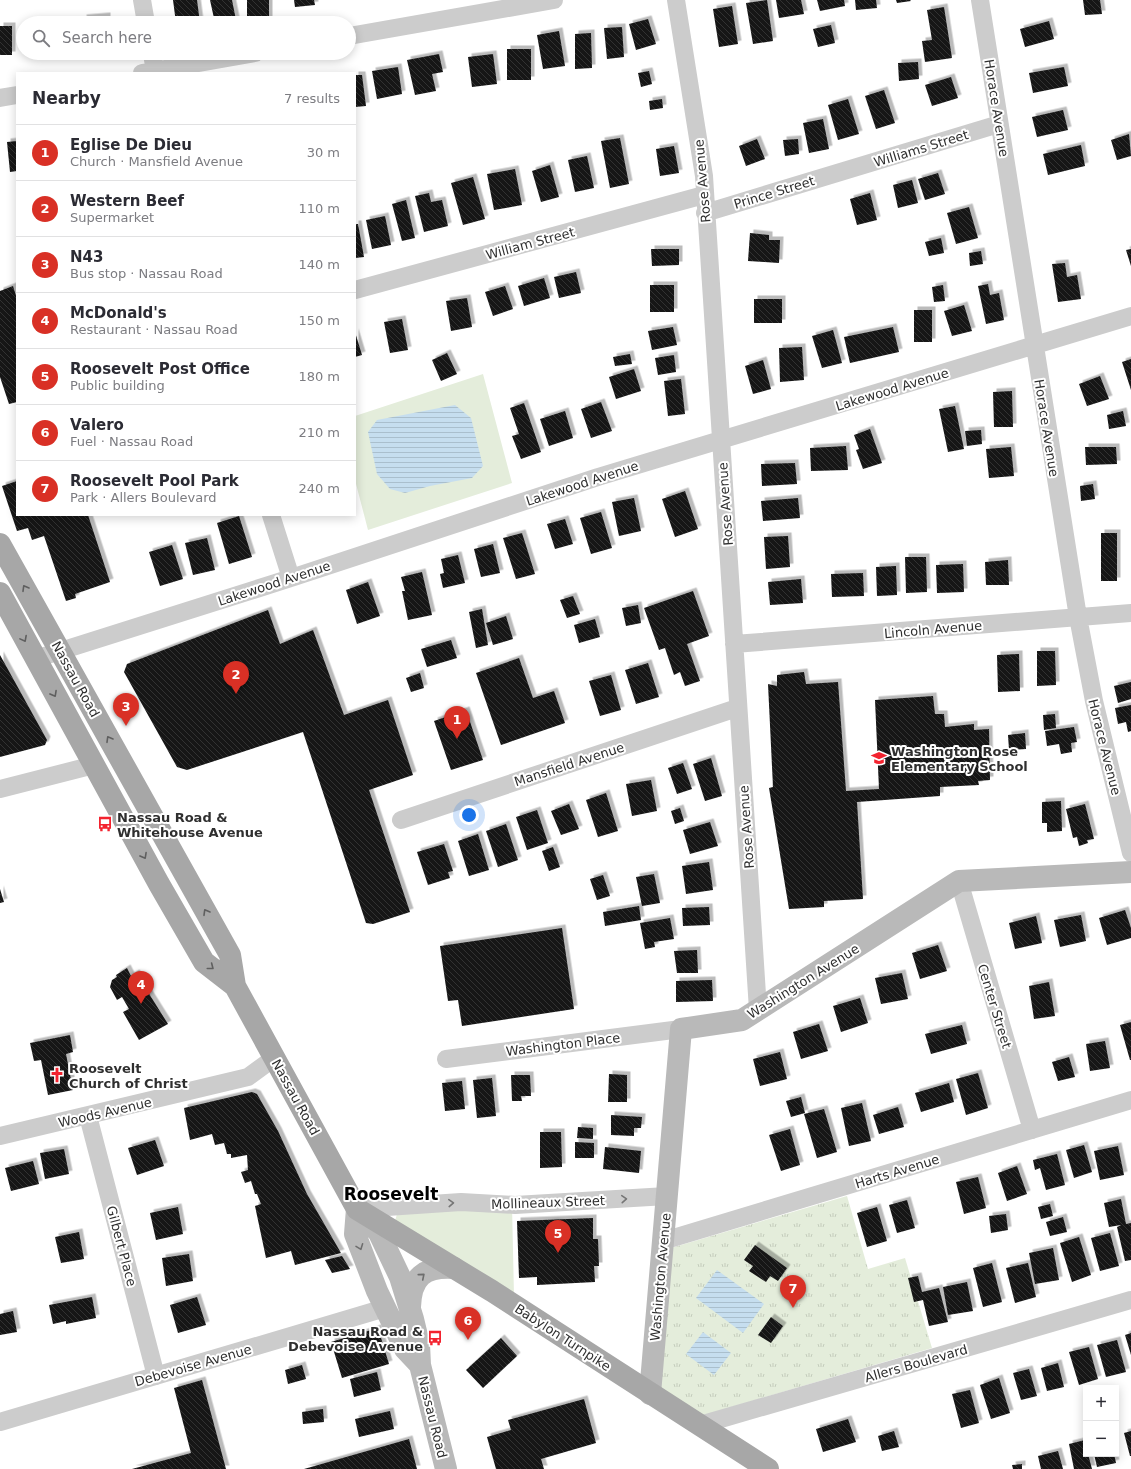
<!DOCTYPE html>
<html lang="en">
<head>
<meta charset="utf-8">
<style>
	body { margin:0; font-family:"DejaVu Sans",sans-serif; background:#f7f7f7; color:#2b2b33 }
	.controls { position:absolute; right:12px; bottom:12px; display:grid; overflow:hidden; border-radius:0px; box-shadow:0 2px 10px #0003 }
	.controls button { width:36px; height:36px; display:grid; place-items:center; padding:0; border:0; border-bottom:1px solid #e1e1e2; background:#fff; color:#2b2b33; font:20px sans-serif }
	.you { position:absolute; left:469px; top:815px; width:14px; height:14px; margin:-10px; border:3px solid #fff; border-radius:50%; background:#1a73e8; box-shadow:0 0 0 6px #1a73e833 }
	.badge { display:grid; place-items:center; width:26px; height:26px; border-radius:50%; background:#d93025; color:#fff; font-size:13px; font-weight:700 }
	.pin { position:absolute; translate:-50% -33px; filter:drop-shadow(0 1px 2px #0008) }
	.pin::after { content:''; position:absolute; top:21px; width:14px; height:12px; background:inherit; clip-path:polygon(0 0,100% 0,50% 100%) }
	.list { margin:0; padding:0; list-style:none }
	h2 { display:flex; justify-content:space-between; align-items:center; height:52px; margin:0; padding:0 16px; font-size:17px }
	h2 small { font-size:13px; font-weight:400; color:#7c7c81 }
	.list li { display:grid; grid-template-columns:26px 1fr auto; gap:12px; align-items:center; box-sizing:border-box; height:56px; padding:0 16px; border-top:1px solid #e1e1e2 }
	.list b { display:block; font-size:15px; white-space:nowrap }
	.list p { margin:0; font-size:13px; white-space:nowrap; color:#7c7c81 }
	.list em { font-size:13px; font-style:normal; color:#7c7c81 }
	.icon { flex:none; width:22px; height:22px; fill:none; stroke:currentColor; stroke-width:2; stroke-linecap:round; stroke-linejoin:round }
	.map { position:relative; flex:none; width:1131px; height:1469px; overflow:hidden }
	.search { position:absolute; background:#fff; box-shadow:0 2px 10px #0003; left:16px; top:16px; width:340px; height:44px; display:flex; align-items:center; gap:10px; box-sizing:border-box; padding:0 14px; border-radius:22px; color:#7c7c81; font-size:15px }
	.panel { position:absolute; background:#fff; box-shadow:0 2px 10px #0003; left:16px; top:72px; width:340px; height:444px; border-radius:0px }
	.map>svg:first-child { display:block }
</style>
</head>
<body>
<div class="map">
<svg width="1131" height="1469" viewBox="0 0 1131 1469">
	<defs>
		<pattern id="park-tufts" width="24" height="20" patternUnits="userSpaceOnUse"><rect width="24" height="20" fill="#e4eddb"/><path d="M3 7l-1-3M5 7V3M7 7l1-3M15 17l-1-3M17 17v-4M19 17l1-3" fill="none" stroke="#c4ccbc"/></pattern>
		<pattern id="water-rules" width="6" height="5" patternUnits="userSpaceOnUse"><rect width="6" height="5" fill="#c6deef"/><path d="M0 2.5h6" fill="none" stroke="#aabfcd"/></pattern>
		<pattern id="building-back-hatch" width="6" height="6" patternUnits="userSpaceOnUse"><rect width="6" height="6" fill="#161616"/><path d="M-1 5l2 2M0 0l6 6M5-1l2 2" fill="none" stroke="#303030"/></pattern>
		<filter id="shadow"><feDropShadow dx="3.5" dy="-3.5" stdDeviation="0" flood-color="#0004"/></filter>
	</defs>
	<rect width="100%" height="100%" fill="#fff"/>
	<path fill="#e4eddb" d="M483,374L512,483L368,530L355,480V416Z
		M512,1205L514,1296L394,1224L398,1211Z"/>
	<path fill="url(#park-tufts)" d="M847,1196L868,1269L905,1258L932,1348L701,1416L659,1386L671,1248Z"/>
	<path fill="url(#water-rules)" d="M455,405L471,418L483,466L472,478L430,486L405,493L390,489L377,474L368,432L377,420Z
		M717,1270L764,1304L743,1333L696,1298Z
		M703,1332L731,1353L714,1375L686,1354Z"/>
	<path fill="url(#building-back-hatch)" filter="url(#shadow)" d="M173,0H197L200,23H176Z
		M210,0H232L236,20L215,23Z
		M247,0H269V20H247Z
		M294,0H314L315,5L295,7Z
		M767,0L773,41L753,44L746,3Z
		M776,0H801L804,14L779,18Z
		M817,0H844L845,6L820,11Z
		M855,0H876L877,8L856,10Z
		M896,0H910L911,1L897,3Z
		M1083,0H1100L1102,14L1085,15Z
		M732,6L738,44L719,47L713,9Z
		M944,7L952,58L925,62L922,41L932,40L927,10Z
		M107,16V23H84L83,18Z
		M648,19L656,44L636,50L629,24Z
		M1049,21L1054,39L1025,47L1020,29Z
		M831,25L835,43L818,47L813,29Z
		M0,26H12V55H0Z
		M622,27L624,57L607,59L604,28Z
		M559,31L565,66L543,69L537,35Z
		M591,33L592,68L575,69V34Z
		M507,49H531V80H507Z
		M439,54L443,72L432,74L436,91L415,95L407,60Z
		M493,54L497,84L472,87L468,57Z
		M918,62L919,79L899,81L898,63Z
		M398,67L402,94L377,99L372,71Z
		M1064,67L1068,86L1033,93L1029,73Z
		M649,71L652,84L641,87L638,73Z
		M355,75H362L366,106L355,107Z
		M951,77L958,98L932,106L925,85Z
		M884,90L895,123L876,129L865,96Z
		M662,99L663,108L650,110L649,101Z
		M848,99L859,134L838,140L828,105Z
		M1063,110L1068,130L1037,137L1032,117Z
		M823,119L829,149L809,153L803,123Z
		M1129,134L1131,156L1117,160L1111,140Z
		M620,138L629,184L610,188L601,141Z
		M757,139L765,159L746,166L739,146Z
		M798,139L799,154L785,156L783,140Z
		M17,141V171L10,172L7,142Z
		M1081,145L1085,166L1048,175L1043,154Z
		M674,146L679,173L660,176L656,149Z
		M587,156L594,188L575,192L568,160Z
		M550,165L559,197L541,202L532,171Z
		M515,169L522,205L494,210L487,174Z
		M938,173L945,194L925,200L918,179Z
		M473,177L485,219L463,225L451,183Z
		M912,180L918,203L898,208L893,185Z
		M429,193L431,202L442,200L448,226L424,232L415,196Z
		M870,193L877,220L857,225L850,199Z
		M406,200L415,238L402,241L392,204Z
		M969,207L978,238L956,244L947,213Z
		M385,216L391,245L372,249L366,220Z
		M355,224H358L364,257L355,258Z
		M750,233L769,235V240H780L779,263L748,261Z
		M941,238L944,253L929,256L925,242Z
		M651,249H679V265L652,266Z
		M1131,249V266L1126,250Z
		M981,251L983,264L970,266L969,253Z
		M1065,263L1067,277L1077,275L1081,299L1058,302L1052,264Z
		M576,272L581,293L559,298L554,277Z
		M544,278L550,298L524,306L518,286Z
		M988,284L990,295L999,293L1004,320L986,324L978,286Z
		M650,285H674V312H650Z
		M943,285L945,301L934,302L932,287Z
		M13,286L17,299V402L9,404L0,377V291Z
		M505,286L513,309L493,316L485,292Z
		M467,298L472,327L451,331L446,301Z
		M754,299H782V323H754Z
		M964,305L972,331L952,336L944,311Z
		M914,310H932V342H914Z
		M402,319L408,350L390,353L384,322Z
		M673,327L677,345L652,350L648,331Z
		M893,327L899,352L850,363L844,337Z
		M833,330L842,363L822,368L812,336Z
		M355,332L362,355L355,357Z
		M802,347L804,380L780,382L779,348Z
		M447,353L457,374L441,381L432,360Z
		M630,354L632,364L615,366L613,357Z
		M674,355L676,372L658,375L655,358Z
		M1131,359V390L1122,362Z
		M763,360L771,389L753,394L745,366Z
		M634,369L641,391L616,399L609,377Z
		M1100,376L1109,399L1087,406L1079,384Z
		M681,379L685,414L668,416L664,381Z
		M1012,391L1013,427H994L993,392Z
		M601,402L612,431L591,438L581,409Z
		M524,403L541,452L521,459L512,436L519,434L510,408Z
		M955,406L964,449L948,452L939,409Z
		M565,411L573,438L549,446L540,419Z
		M1123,411L1126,426L1109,429L1107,415Z
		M870,429L882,463L863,469L856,450L859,449L854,435Z
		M981,430L982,444L967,446L965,431Z
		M846,446L848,470L811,471L810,448Z
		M1011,447L1014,476L989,478L986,449Z
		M1085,447H1116L1117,464L1086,465Z
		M795,463L797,484L762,486L761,464Z
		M17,481V515H88L110,582L75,594L76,598L66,601L44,536L32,540L28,528L17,531L2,486Z
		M1093,484L1095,499L1081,501L1080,486Z
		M685,491L698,529L675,537L662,499Z
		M634,498L641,531L619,536L612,502Z
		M798,498L800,518L763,521L761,501Z
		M601,512L612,548L591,554L580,518Z
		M239,516L252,557L229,564L217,523Z
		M565,519L573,544L555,549L547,524Z
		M522,533L535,574L516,579L503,538Z
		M1101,533H1117V581H1101Z
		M788,536L790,567L766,569L764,537Z
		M207,538L215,570L193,575L185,543Z
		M493,544L500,573L481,577L474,549Z
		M172,545L183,579L160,586L149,552Z
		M458,555L465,583L443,588L440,574L444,573L441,559Z
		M905,557H926L927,592L906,593Z
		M1008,560L1009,585H986L985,562Z
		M963,564L964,592L937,593L936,565Z
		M896,566L897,595L877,596L876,567Z
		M422,572L432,615L408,620L402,591H405L401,577Z
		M863,573L864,596L832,597L831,574Z
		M801,579L803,603L770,605L768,582Z
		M368,582L380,616L357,624L346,590Z
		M693,591L709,636L687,644L700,681L685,686L680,672L674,675L665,648L659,650L644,608Z
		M573,596L580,614L567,618L560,600Z
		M638,605L641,623L626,626L622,608Z
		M482,609L488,645L476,648L469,612Z
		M268,610L280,644L313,630L344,715L388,700L413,775L369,790L410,912L373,924L366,923L303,732L187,770L177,767L124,672L127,664Z
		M506,616L513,639L493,645L486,623Z
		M595,619L600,637L579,643L574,625Z
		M451,640L457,658L427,667L421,649Z
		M1037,651H1055L1056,685L1037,686Z
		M1019,654L1020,691L998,692L997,655Z
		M0,655L47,740L45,745L0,757Z
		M519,658L533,698L554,691L565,723L501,745L476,673Z
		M648,663L659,697L636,704L625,670Z
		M804,672L806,684L838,682L846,791L879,789L875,700L933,696L935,714H944L945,727L974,724V730L989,729L990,780L978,781L979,785L940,787V796L857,802L863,899L824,901V907L789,909L769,788L773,787L768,684L777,686V675Z
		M420,673L424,688L411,692L406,678Z
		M611,675L621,710L600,716L589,681Z
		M1131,682V699L1118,703L1114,686Z
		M1131,705V731L1128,732L1126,722L1118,724L1115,708Z
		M466,710L483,760L451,770L434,721Z
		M1055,714L1056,728L1044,730L1043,715Z
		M1074,727L1077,742L1071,743L1072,752L1061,754L1059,744L1047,746L1045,731Z
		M1025,733L1026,749L1009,750L1008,735Z
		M711,758L722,796L705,801L693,764Z
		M683,763L692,789L677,794L668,768Z
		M651,780L657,811L632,816L626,784Z
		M606,793L618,831L598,837L586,800Z
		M1061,801L1062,831L1047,832V823H1042V802Z
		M569,804L579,829L561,835L551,811Z
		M1085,804L1094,839L1087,840L1088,843L1079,846L1077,837L1073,838L1066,809Z
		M680,808L684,821L675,824L671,811Z
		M537,810L548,843L527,850L516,817Z
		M710,822L718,846L690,854L683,830Z
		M506,824L518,860L498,867L486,831Z
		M478,834L489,870L469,876L458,841Z
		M444,844L453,871L448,872L450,878L428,885L417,852Z
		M553,847L560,867L549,871L542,851Z
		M709,862L713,890L686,894L682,866Z
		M654,874L660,903L642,906L636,877Z
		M603,875L610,896L597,900L590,879Z
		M0,889L4,902L0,903Z
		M639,906L641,920L605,926L603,912Z
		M709,907L710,925L683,926L682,908Z
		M1125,910L1131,928V938L1107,945L1099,918Z
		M1081,915L1086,941L1060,947L1054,920Z
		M1036,916L1042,943L1015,949L1009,923Z
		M670,918L674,939L654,942L655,947L645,949L640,923Z
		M562,928L574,1009L462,1026L458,1000L448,1001L440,946Z
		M938,945L947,971L920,979L912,953Z
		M697,950L698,973H677L674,951Z
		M127,968L131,976L136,973L168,1024L139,1040L123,1012L129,1009L122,997L117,1000L110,987L112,980L117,977L116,975Z
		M902,973L908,999L881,1004L875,978Z
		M712,980L713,1001L676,1002V981Z
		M1049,982L1055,1016L1034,1019L1029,986Z
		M860,998L868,1023L841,1032L833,1006Z
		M1131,1022V1060H1130L1120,1025Z
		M819,1024L828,1051L801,1059L793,1032Z
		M962,1025L967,1044L931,1054L925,1034Z
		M70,1035L73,1052L66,1054L73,1090L48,1095L41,1060L34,1061L30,1043Z
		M1105,1041L1110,1068L1090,1071L1086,1044Z
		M780,1052L787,1079L760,1086L753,1059Z
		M1069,1057L1075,1077L1058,1081L1052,1062Z
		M978,1073L988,1108L966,1115L956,1079Z
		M609,1074L627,1075V1102H608Z
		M511,1075H530L531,1096H521L522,1101H512Z
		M492,1078L496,1116L477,1118L473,1080Z
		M462,1081L465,1109L445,1111L442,1083Z
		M949,1083L954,1102L921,1112L915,1093Z
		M252,1092L257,1094L278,1131L307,1194L341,1253L295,1265L291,1251L266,1258L255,1206L261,1204L257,1194H255L251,1181L245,1183L241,1172L248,1170L247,1155L231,1158V1154H227L224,1143L215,1145L212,1134L190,1140L184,1108Z
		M801,1097L805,1113L791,1117L786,1101Z
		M862,1103L871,1141L849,1146L841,1108Z
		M898,1107L904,1127L879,1134L873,1115Z
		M824,1109L837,1152L817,1158L804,1114Z
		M611,1115L642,1117L641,1128H634V1136L611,1135Z
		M578,1127L593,1128V1139L577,1138Z
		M790,1129L800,1165L781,1171L769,1135Z
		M540,1132H561L562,1167L540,1168Z
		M155,1140L164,1166L137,1175L128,1148Z
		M575,1142L594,1143V1158H575Z
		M1084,1145L1092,1172L1074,1178L1066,1150Z
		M1118,1146L1124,1175L1100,1180L1094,1151Z
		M605,1147L641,1151L639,1173L603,1169Z
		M64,1149L69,1174L45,1179L40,1153Z
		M1057,1154L1065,1185L1046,1190L1040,1168L1035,1170L1033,1160Z
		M33,1161L39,1184L11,1191L5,1168Z
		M1017,1166L1027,1194L1007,1201L998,1173Z
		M978,1177L986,1208L964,1214L956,1182Z
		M1121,1199L1126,1224L1131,1223V1260L1125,1261L1117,1227L1121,1225L1109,1227L1104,1203Z
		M907,1200L915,1228L897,1233L889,1205Z
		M1050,1204L1053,1216L1041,1219L1038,1207Z
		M178,1207L183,1234L156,1240L150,1213Z
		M877,1207L887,1241L867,1247L857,1213Z
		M1006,1214L1008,1230L991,1233L989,1216Z
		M1063,1217L1067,1232L1050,1236L1046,1222Z
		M593,1218V1239H598L599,1266H594L595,1282L537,1285V1277L519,1278L517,1221Z
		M79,1232L84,1259L61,1263L55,1237Z
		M1110,1233L1119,1266L1100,1271L1091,1238Z
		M1079,1237L1091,1275L1072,1282L1060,1243Z
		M755,1245L787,1268L778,1281L770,1276L766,1282L749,1271L753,1266L744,1260Z
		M1053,1248L1059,1280L1035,1284L1029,1253Z
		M189,1254L193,1281L166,1286L162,1258Z
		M342,1256L350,1269L332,1273L325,1260Z
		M992,1263L1002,1302L983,1307L973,1268Z
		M1028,1263L1036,1297L1015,1303L1006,1268Z
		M918,1276L922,1292L939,1288L948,1322L929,1326L923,1300L914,1302L908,1278Z
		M967,1282L973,1311L948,1315L943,1287Z
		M92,1297L96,1318L66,1324V1321L53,1324L49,1305Z
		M197,1297L206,1325L178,1333L170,1305Z
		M13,1311L17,1332L0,1335V1314Z
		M771,1317L783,1326L771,1343L758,1335Z
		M378,1328L389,1364L342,1378L331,1342Z
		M1131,1333V1355L1125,1335Z
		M501,1338L517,1356L483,1388L466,1370Z
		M1117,1340L1126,1372L1106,1377L1097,1345Z
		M1089,1347L1098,1379L1079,1385L1069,1352Z
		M1058,1363L1064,1387L1047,1391L1041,1368Z
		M302,1365L306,1379L288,1384L285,1370Z
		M1029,1369L1037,1396L1021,1400L1013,1373Z
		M377,1372L381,1390L354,1397L350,1379Z
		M999,1378L1010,1413L991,1419L980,1385Z
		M202,1380L226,1469H132L191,1453L174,1388Z
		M970,1390L979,1423L961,1428L952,1394Z
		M584,1399L596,1443L541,1459L544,1469H496L487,1437L511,1430L508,1420Z
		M323,1409L324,1422L303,1424L302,1412Z
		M390,1411L394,1429L359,1437L355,1419Z
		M848,1419L856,1442L823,1452L816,1429Z
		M894,1431L899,1447L882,1451L878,1436Z
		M1131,1431V1456H1130L1124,1433Z
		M409,1439L417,1469H304Z
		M1085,1440L1086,1454H1088L1092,1469H1074L1069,1444Z
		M1058,1451L1063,1469H1041L1038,1456Z
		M1094,1454H1114L1116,1463L1097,1467Z
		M1022,1464V1469H1013L1012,1465Z"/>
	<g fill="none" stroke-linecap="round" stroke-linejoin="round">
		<path stroke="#ccc" stroke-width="18" d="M142,0L146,23
			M676,0L704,176L758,1010
			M980,0L1078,617L1094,701L1131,853
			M349,36L554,0
			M152,53L155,73
			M142,73L255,53
			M0,98L17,95
			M705,213L999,124
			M355,290L704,195
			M271,515L291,578
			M734,644L1131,613
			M35,659L291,578L598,477L1131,316
			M0,789L94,765
			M401,820L737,708
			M959,881L1032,1130
			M446,1059L681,1029
			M88,1116L156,1376
			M0,1136L248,1077L274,1058
			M357,1209L461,1202L515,1205L667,1196
			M663,1241L1131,1100
			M0,1422L385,1308
			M700,1425L1131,1300"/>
		<path stroke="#b9b9b9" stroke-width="22" d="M357,1209L355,1234L377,1291L405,1349L420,1365
			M362,1214L379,1233L400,1277L413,1319L419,1344L420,1365L446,1469
			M410,1307C411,1277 424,1266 454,1268
			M650,1394L681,1029L742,1020L959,881L1131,872"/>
		<path stroke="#a7a7a7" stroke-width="22" d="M0,544L230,955L235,986L357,1209L492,1291L768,1469
			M0,593L159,884L204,962L235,986"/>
	</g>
	<defs><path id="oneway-chevron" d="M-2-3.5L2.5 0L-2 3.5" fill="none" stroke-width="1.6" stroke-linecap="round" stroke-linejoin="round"/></defs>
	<g stroke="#5f5f5f">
		<use href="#oneway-chevron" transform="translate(25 588) rotate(-120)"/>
		<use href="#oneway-chevron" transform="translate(24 639) rotate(62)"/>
		<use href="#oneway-chevron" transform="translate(54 694) rotate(61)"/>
		<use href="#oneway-chevron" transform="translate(109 739) rotate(-120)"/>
		<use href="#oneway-chevron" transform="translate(144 856) rotate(61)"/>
		<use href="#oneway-chevron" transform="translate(206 912) rotate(-120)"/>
		<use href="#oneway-chevron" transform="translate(211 967) rotate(38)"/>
	</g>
	<g stroke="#767676">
		<use href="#oneway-chevron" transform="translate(624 1199) rotate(-4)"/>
		<use href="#oneway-chevron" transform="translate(451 1203) rotate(-3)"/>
	</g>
	<g stroke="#6d6d6d">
		<use href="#oneway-chevron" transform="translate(360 1247) rotate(69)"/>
		<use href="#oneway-chevron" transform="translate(422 1276) rotate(-40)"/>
	</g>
	<defs>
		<g id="school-bare" transform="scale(1.2)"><path d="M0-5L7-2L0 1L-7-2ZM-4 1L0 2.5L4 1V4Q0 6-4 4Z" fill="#f3232f" stroke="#fff" stroke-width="2.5" paint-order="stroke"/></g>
		<g id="bus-bare" transform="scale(1.2)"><path d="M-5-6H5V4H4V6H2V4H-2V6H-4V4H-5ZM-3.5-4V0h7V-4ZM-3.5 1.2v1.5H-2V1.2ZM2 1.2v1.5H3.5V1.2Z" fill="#f3232f" stroke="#fff" stroke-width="2.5" paint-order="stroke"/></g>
		<g id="church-bare" transform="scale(1.2)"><path d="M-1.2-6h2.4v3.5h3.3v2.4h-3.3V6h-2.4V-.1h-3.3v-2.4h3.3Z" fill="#f3232f" stroke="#fff" stroke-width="2.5" paint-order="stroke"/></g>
	</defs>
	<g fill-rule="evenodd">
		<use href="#school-bare" x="879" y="758"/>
		<use href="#bus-bare" x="105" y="824"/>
		<use href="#church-bare" x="57" y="1075"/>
		<use href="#bus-bare" x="435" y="1338"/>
	</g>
	<g text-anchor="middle" stroke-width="4" stroke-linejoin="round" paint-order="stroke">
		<g font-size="13" fill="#2f2f2f" stroke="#fff">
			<text transform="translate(997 108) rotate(81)" y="5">Horace Avenue</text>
			<text transform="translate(921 148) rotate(-17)" y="5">Williams Street</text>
			<text transform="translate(702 181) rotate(-95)" y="5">Rose Avenue</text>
			<text transform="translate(774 192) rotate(-17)" y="5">Prince Street</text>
			<text transform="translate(530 243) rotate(-15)" y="5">William Street</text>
			<text transform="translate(892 389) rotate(-17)" y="5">Lakewood Avenue</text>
			<text transform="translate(1047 428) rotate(81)" y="5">Horace Avenue</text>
			<text transform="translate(582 483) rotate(-18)" y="5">Lakewood Avenue</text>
			<text transform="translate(725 504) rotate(-94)" y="5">Rose Avenue</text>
			<text transform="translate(274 583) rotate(-18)" y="5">Lakewood Avenue</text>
			<text transform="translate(933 629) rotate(-5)" y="5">Lincoln Avenue</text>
			<text transform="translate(76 679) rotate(61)" y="5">Nassau Road</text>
			<text transform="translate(1105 747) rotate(76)" y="5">Horace Avenue</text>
			<text transform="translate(569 764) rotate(-18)" y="5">Mansfield Avenue</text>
			<text transform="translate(746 827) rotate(-94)" y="5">Rose Avenue</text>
			<text transform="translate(803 981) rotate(-32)" y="5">Washington Avenue</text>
			<text transform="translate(995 1006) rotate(73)" y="5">Center Street</text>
			<text transform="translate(563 1044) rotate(-7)" y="5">Washington Place</text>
			<text transform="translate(296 1097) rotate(61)" y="5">Nassau Road</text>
			<text transform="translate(105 1112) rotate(-13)" y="5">Woods Avenue</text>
			<text transform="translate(897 1171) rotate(-17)" y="5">Harts Avenue</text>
			<text transform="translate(548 1202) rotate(-2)" y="5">Mollineaux Street</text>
			<text transform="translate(122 1246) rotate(75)" y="5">Gilbert Place</text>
			<text transform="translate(660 1277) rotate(-85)" y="5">Washington Avenue</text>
			<text transform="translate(563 1337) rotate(33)" y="5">Babylon Turnpike</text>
			<text transform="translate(916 1363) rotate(-16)" y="5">Allers Boulevard</text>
			<text transform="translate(193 1365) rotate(-16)" y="5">Debevoise Avenue</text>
			<text transform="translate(433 1417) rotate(76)" y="5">Nassau Road</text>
		</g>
		<g font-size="13" font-weight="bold" fill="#2f2f2f" stroke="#fff" text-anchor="start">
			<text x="891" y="756">Washington Rose<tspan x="891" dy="15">Elementary School</tspan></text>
			<text x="117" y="822">Nassau Road &amp;<tspan x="117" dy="15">Whitehouse Avenue</tspan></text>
			<text x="69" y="1073">Roosevelt<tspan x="69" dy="15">Church of Christ</tspan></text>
			<text x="423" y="1336" text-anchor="end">Nassau Road &amp;<tspan x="423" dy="15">Debevoise Avenue</tspan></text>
		</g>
		<g font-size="17" font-weight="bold" fill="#000" stroke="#fff">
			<text x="391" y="1200">Roosevelt</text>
		</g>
	</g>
</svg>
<div class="controls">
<button>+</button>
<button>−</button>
</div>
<div class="you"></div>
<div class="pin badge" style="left:457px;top:739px">1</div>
<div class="pin badge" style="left:236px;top:694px">2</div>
<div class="pin badge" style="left:126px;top:726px">3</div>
<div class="pin badge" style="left:141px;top:1004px">4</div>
<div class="pin badge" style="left:558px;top:1253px">5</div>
<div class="pin badge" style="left:468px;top:1340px">6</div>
<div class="pin badge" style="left:793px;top:1308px">7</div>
<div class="search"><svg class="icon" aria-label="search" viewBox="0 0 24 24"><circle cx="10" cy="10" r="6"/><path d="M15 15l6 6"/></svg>Search here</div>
<section class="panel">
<h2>Nearby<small>7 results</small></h2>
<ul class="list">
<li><span class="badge">1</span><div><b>Eglise De Dieu</b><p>Church · Mansfield Avenue</p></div><em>30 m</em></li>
<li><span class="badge">2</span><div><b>Western Beef</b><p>Supermarket</p></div><em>110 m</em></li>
<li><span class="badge">3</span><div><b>N43</b><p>Bus stop · Nassau Road</p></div><em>140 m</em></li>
<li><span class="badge">4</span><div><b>McDonald's</b><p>Restaurant · Nassau Road</p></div><em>150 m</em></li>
<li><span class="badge">5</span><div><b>Roosevelt Post Office</b><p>Public building</p></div><em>180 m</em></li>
<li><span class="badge">6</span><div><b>Valero</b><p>Fuel · Nassau Road</p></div><em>210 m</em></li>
<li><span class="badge">7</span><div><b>Roosevelt Pool Park</b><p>Park · Allers Boulevard</p></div><em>240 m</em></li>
</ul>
</section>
</div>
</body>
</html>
